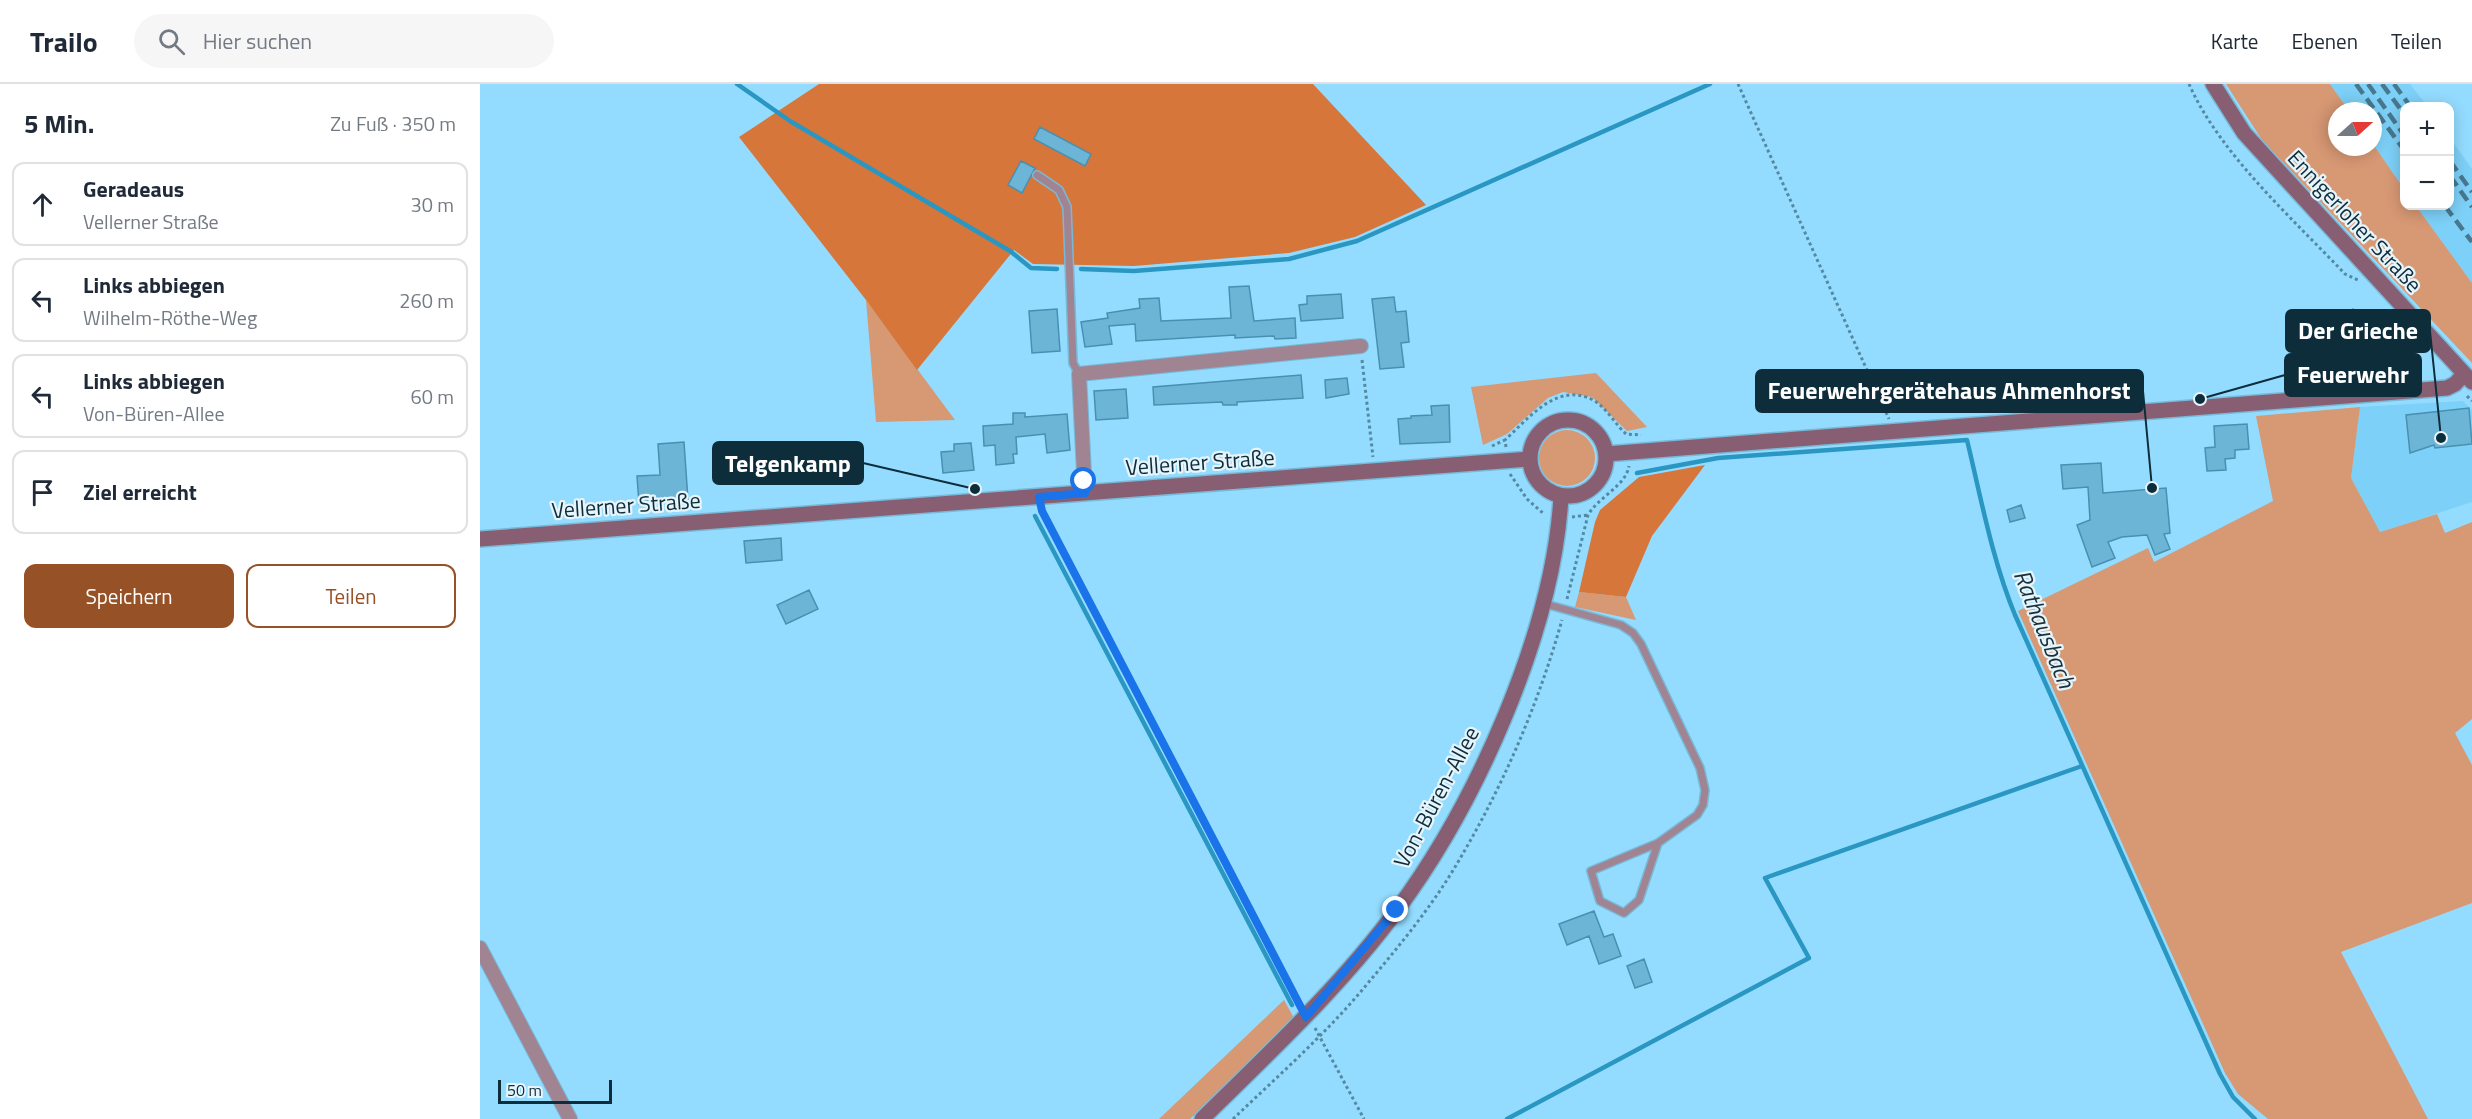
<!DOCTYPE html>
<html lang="de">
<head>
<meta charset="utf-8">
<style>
	body { margin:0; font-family:"Titillium Web",sans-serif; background:#f6f6f7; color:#1f2937 }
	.controls { position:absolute; right:18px; top:18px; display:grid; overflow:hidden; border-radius:12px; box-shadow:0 3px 15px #0003 }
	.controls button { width:54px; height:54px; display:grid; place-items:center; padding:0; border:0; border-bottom:2px solid #e0e1e3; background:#fff; color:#1f2937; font:30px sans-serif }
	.compass { position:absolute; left:1848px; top:18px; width:54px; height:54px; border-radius:50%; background:#fff; box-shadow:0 3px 15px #0003; rotate:69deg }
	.scale { position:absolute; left:18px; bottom:15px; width:114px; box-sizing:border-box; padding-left:6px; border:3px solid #0e2d3a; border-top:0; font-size:16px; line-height:21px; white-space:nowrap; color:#0e2d3a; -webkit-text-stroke:4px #e6f4fb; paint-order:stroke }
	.stop { position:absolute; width:18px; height:18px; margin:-14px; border:4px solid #1a73e8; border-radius:50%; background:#fff }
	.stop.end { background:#1a73e8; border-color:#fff; box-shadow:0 2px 6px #0008 }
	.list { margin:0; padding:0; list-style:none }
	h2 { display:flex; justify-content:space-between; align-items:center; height:78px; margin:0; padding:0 24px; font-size:26px }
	h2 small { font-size:20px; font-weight:400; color:#747a83 }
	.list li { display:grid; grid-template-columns:39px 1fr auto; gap:18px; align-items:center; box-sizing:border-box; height:84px; margin:0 12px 12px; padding:0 12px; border:2px solid #e0e1e3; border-radius:12px }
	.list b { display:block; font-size:22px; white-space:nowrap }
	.list p { margin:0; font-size:20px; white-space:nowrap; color:#747a83 }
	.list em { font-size:20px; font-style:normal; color:#747a83 }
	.actions { display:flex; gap:12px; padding:18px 24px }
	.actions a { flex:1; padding:14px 0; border:2px solid #965126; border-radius:12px; text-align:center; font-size:21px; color:#965126 }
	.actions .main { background:#965126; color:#fff }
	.icon { flex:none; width:33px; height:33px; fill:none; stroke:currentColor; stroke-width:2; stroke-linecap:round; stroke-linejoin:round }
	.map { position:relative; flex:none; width:1992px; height:1035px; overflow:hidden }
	header { display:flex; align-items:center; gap:36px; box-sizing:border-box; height:84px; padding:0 30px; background:#fff; border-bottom:2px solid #e0e1e3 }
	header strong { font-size:28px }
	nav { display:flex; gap:33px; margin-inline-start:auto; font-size:21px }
	.search { width:420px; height:54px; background:#f6f6f7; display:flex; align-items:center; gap:15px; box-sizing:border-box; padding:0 21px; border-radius:33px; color:#747a83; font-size:22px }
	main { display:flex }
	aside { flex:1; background:#fff }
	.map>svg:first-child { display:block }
</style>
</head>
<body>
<header>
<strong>Trailo</strong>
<div class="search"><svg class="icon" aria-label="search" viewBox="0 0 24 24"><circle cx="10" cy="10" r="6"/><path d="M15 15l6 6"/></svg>Hier suchen</div>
<nav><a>Karte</a><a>Ebenen</a><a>Teilen</a></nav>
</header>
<main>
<aside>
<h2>5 Min.<small>Zu Fuß · 350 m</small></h2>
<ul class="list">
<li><svg class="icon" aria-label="ahead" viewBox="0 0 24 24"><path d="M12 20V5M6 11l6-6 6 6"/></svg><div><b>Geradeaus</b><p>Vellerner Straße</p></div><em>30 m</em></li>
<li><svg class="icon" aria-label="left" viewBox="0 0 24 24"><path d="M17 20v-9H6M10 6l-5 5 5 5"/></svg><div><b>Links abbiegen</b><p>Wilhelm-Röthe-Weg</p></div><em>260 m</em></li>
<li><svg class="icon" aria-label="left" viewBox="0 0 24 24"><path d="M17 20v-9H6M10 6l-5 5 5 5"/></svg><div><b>Links abbiegen</b><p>Von-Büren-Allee</p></div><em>60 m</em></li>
<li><svg class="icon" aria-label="arrive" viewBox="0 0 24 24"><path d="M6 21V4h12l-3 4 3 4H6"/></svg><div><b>Ziel erreicht</b></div></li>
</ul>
<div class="actions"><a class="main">Speichern</a><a>Teilen</a></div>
</aside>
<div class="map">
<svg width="1992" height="1035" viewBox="0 0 1992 1035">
	<rect width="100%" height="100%" fill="#93dcff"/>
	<path fill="#7dd0f7" d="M1850,0H1930L1947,22H1924V105L1893,60V27H1869Z
		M1970,54L1992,85V199L1936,122H1970Z
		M1983,317L1992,326V418L1900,448L1871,394L1880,323Z"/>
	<path fill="#d79874" d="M1746,0H1850L1869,27H1857V63H1893V60L1924,105V122H1936L1992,199V279L1782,56Z
		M386,216L475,336L396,338Z
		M1116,289L1167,343L1147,347L1112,313L1083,308L1068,314L1027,350L1003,361L991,303Z
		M1880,323L1871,394L1900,448L1957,430L1965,449L1992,438V635L1975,649L1992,681V819L1861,868L1948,1035H1788L1758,1010L1745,989L1538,527L1668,464L1674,478L1793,417L1776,332Z
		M1059 374a28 28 0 1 1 56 0a28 28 0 1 1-56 0Z
		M1099,508L1146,513L1156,536L1095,523Z
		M804,916L814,934L710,1035H679Z"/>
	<path fill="#d7763a" d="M339,0H833L946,121L875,153L809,169L654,182L553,180L534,166L437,286L386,216L259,53Z
		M1225,381L1172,452L1146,513L1099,508L1115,438L1120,426L1159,393Z"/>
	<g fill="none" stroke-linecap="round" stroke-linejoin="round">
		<path stroke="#2a97c2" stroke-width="4.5" d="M257,0L310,37L530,167L551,184L577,185
			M601,185L654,187L809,175L877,157L1230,0
			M1157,389L1238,374L1487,356C1501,414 1512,475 1535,531L1740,990L1753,1013L1775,1035
			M555,432L812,921
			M1027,1035L1329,874L1285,794L1602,682"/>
	</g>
	<path fill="#6db5d7" stroke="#4890b0" stroke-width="1.5" d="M560,43L611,70L605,82L554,55Z
		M541,77L555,84L542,109L528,101Z
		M769,202L774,237L815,234L816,254L795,255L794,252L755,254V251L656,257L655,240L629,242L632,260L605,263L601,238L628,234L627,229L660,224L659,215L679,214L681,237L751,234L749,203Z
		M861,210L863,234L821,237L819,221L827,220V212Z
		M914,213L916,228L926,227L929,258L921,259L924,283L900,285L892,215Z
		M577,225L580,267L552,269L549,227Z
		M1873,225L1897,251L1907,243L1933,271L1915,286L1897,267L1892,274L1875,254L1870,258L1867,255L1862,259L1850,246Z
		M821,291L823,314L757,318V321H743L742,318L674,321L673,303Z
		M867,294L869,310L846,314L845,296Z
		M646,305L648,334L616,336L614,307Z
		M969,321L970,358L920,360L918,335L931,334V332L952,331L951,322Z
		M1989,324L1992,360L1955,364L1954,361L1930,369L1926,331Z
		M533,329H545V333L587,330L590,366L567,369L565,350L536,353L537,370H533L534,379L516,381L515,361L504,362L503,342L533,340Z
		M1767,340L1769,365L1755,366V374L1745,375L1746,386L1727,387L1725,364L1735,363L1734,342Z
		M204,358L208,416L159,420L157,392L180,391L178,360Z
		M491,359L494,386L463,389L461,368L474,367V360Z
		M1621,379L1623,409L1686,404L1690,449L1684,450L1690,465L1675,471L1667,451L1642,453L1628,458L1635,474L1612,483L1597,441L1610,436L1608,403L1583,405L1581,381Z
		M1541,421L1545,434L1530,438L1527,426Z
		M301,454L302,476L266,479L264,457Z
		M329,506L338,525L306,540L297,521Z
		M1114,827L1124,853L1133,850L1141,872L1119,880L1109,852L1087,861L1079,840Z
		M1164,875L1172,898L1155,904L1147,882Z"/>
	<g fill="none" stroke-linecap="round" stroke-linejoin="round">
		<g stroke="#78b9d8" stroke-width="10">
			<path id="lane" d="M557,91L579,106L587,123L593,279L599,290
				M1062,519L1141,541L1153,549L1161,560L1220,684L1225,706L1223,721L1217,731L1178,759L1159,816L1144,829L1120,817L1111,787L1178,759"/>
		</g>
		<g stroke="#78b9d8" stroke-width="16">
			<path id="street" d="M605,409L599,290L881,262
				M0,864L90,1035"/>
		</g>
		<g stroke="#78b9d8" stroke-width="18">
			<path id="secondary" d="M1733,0L1764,49L1992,298
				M1050 374a38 38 0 1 1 76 0a38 38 0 1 1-76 0Z
				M1126,370L1967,304L1975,300L1984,290
				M0,455L1049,375
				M722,1035C790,968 860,903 917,826C997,718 1073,548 1081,413"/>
		</g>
		<path stroke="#5489a2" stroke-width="3" stroke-dasharray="3 3" stroke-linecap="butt" d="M1258,0L1409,335
			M1709,0C1740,70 1812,134 1865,190L1878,196
			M882,276L893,373
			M1987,312L1992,317
			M1012,362L1025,356
			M1026,363L1025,356C1048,335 1077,297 1113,316C1126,323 1135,340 1146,350L1161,351
			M1030,390L1047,415L1064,430
			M562,427L818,919
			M1092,433L1108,431
			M1087,515L1108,431C1118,413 1146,402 1149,382
			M835,944L884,1035
			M753,1035C799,991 848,948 888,899C920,861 953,821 978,778C1023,702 1058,621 1082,536"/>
		<use href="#lane" stroke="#a18491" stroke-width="7"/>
		<use href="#street" stroke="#a18491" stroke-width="14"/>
		<use href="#secondary" stroke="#885f72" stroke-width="15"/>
		<path stroke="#47788e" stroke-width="4.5" stroke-dasharray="12 6" stroke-linecap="butt" d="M1876,0L1924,66
			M1888,0L1924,51
			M1902,0L1924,30
			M1914,0L1930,22
			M1970,77L1992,108
			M1970,92L1992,123
			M1965,122L1992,158"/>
	</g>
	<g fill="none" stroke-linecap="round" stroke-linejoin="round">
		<path stroke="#1a73e8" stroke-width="8" d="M604,397L605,409L559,413L562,427L826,933L916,826"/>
	</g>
	<g text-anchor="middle" stroke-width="4.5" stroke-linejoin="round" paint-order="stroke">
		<g font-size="22" fill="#0e2d3a" stroke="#e6f4fb">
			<text transform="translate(1875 137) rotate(47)" y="8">Ennigerloher Straße</text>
			<text transform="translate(720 378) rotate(-4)" y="8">Vellerner Straße</text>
			<text transform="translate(146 421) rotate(-4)" y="8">Vellerner Straße</text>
			<text transform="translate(956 713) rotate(-62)" y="8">Von-Büren-Allee</text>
		</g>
		<g font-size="24" font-style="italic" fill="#19303a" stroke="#e6f4fb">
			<text transform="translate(1564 545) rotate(68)" y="8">Rathausbach</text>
		</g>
	</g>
	<path fill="none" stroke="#0e2d3a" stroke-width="2" d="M1961 354L1950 247M1720 315L1805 291M1672 404L1663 307M495 405L383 379"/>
	<g fill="#0e2d3a" stroke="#e6f4fb" stroke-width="2">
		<circle cx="1961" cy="354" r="6"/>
		<circle cx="1720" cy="315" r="6"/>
		<circle cx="1672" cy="404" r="6"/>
		<circle cx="495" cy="405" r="6"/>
	</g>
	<g fill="#0e2d3a" stroke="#0e2d3a" stroke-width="2">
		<rect x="1806" y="226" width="144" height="42" rx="6"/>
		<rect x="1805" y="270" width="136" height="42" rx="6"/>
		<rect x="1276" y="286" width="387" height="42" rx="6"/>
		<rect x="233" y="358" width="150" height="42" rx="6"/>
	</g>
	<g font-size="24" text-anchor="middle" font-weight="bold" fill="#fff">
		<text x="1878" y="255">Der Grieche</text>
		<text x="1873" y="299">Feuerwehr</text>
		<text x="1469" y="315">Feuerwehrgerätehaus Ahmenhorst</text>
		<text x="308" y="388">Telgenkamp</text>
	</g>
</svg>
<div class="controls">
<button>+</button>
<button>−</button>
</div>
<svg class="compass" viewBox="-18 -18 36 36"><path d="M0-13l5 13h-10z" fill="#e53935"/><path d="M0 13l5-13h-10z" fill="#747a83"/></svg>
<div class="scale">50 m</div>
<div class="stop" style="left:604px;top:397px"></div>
<div class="stop end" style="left:916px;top:826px"></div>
</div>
</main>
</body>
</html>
